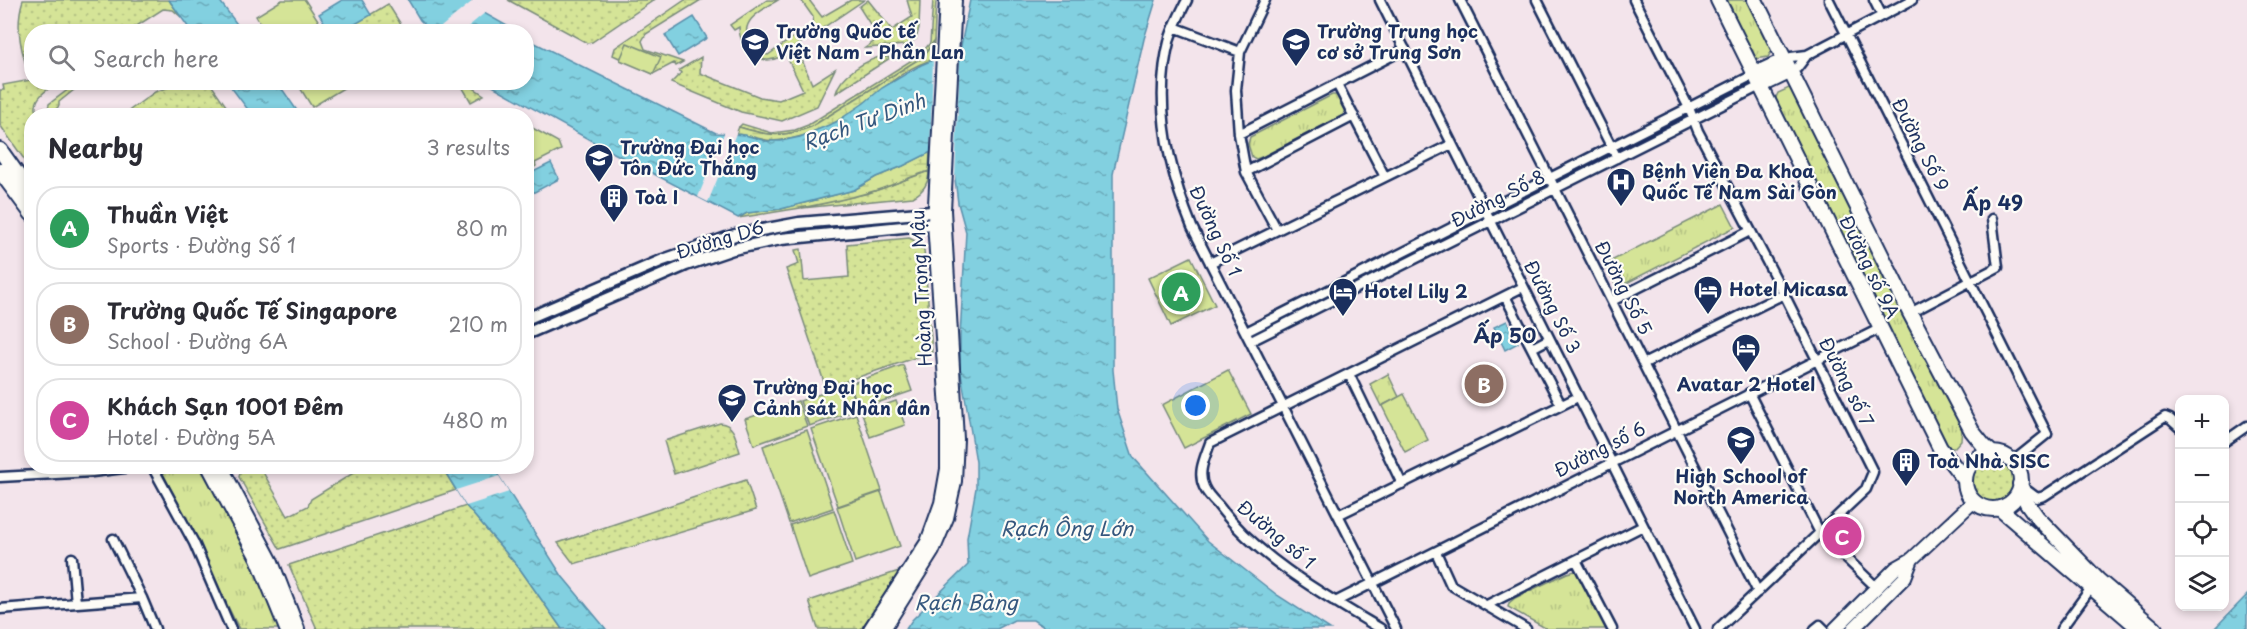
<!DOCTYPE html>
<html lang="en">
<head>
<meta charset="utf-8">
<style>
	body { margin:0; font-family:"Playpen Sans",sans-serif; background:#f7f7f7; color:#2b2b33 }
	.controls { position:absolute; right:18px; bottom:18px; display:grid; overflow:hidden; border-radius:12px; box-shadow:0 3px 9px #0003 }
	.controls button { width:54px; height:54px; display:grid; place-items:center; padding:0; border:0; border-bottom:2px solid #e1e1e2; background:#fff; color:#2b2b33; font:30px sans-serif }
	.you { position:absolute; left:1196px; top:406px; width:21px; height:21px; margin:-15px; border:4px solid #fff; border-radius:50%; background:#1a73e8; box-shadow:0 0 0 9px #1a73e833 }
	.badge { display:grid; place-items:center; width:39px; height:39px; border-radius:50%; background:#1a73e8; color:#fff; font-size:20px; font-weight:700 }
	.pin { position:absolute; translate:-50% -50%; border:3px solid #fff; box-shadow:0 2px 6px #0006 }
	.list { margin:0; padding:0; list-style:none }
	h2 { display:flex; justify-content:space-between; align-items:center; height:78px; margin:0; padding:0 24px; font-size:26px }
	h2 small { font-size:20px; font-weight:400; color:#7c7c81 }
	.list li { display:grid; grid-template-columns:39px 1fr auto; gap:18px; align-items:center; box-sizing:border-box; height:84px; margin:0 12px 12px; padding:0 12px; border:2px solid #e1e1e2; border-radius:24px }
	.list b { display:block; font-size:22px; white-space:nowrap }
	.list p { margin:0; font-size:20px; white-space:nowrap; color:#7c7c81 }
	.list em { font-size:20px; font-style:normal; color:#7c7c81 }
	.icon { flex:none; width:33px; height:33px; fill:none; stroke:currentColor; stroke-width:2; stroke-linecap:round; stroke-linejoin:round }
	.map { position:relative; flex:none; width:2247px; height:629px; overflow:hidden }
	.search { position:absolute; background:#fff; box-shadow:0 3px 9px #0003; left:24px; top:24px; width:510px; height:66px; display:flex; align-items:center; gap:15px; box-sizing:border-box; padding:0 21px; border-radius:24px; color:#7c7c81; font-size:22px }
	.panel { position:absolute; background:#fff; box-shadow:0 3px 9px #0003; left:24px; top:108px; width:510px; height:366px; border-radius:24px }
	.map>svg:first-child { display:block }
</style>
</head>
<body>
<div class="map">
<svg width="2247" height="629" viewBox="0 0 2247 629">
	<defs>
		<pattern id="grass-dots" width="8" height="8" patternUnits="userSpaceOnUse" patternTransform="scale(1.5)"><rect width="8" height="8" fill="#d5e497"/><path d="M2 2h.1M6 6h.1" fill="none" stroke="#b6c485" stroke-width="1.8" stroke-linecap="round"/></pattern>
		<pattern id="wetland-marsh" width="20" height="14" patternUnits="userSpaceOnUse" patternTransform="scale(1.5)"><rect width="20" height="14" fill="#d5e497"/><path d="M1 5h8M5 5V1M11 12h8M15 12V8" fill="none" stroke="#b6c485"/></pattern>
		<pattern id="park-tufts" width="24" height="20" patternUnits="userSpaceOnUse" patternTransform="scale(1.5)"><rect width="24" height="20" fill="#d5e497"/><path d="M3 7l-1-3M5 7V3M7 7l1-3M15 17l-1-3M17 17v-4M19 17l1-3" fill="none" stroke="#b6c485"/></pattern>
		<pattern id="water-ripples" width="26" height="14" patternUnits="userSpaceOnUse" patternTransform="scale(1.5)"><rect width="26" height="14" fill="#82d0e0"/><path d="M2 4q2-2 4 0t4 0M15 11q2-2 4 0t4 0" fill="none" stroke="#6aa9b9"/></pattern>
	</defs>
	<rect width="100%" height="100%" fill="#f3e4eb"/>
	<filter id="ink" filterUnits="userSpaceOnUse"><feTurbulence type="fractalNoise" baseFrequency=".0167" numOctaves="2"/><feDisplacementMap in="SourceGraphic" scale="12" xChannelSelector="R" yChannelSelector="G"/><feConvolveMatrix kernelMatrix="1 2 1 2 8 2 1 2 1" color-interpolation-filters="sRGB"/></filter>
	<g filter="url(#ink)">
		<path fill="url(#grass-dots)" stroke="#788a7a" stroke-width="1.5" d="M23,0H169L181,17L173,10L163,9L129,31L32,32V82L57,83C44,92 32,98 37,115L32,116L31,169L0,125V90H4L3,85L31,80C22,55 14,27 23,0Z
			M508,0H654L592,42L587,43Z
			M685,0H701L646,34L642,41L645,49L683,62L676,66L674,63L653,74L613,55L615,48L619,45Z
			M868,0L892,30L912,17L907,0H920L919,28L916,39L906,45L865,48L879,38L859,7Z
			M933,0H936L934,41L924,56L811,127C783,138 768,136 739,127L742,124L772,133L795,130L808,125L920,55L930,43Z
			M388,4L405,31H343Z
			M797,48L812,84L835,69L817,106L782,121L741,112L671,83L681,73L679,70L701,57L700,73L760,97L779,100L803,90L786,55Z
			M883,56L890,58L836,93C840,75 866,60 883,56Z
			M184,82L210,83L231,113L221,116L123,115L155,92Z
			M77,83L80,85L59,102V106L55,110L59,115H53L48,109L49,104Z
			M460,83H466L484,95L471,102Z
			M929,171C929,183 924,191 913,197L802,208L869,193Z
			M909,238L921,244L924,250L932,352L826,388L786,269L799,264L795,250L801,249L804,281L849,277L847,244Z
			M720,423C735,424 736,440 740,452L674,474L664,441Z
			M1972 482a21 21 0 1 1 42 0a21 21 0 1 1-42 0Z
			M246,467H260L288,516L308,506L311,499L363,467H442L456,490L280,549L239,477L241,469Z
			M746,480L756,510L574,564L558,543Z
			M466,506L520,569L562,629H317L289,565Z
			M902,570L861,629H818L809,601Z"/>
		<path fill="url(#wetland-marsh)" stroke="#788a7a" stroke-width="1.5" d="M934,41L933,60C908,65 882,90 862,105C838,123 812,136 782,140C765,143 752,135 736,134L739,127C768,136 783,138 811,127L924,56Z
			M930,152L929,171C908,177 889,188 867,193C825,205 782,211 738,218L747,213L781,209L854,190L876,177L903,166Z"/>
		<path fill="url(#park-tufts)" stroke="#788a7a" stroke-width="1.5" d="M1723,0H1749L1772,45V50L1768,57L1756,59L1750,55Z
			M1789,88L1795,91L1962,428L1961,440L1954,448H1948L1944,444L1774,102L1778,93Z
			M1332,95H1338L1345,109L1343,115L1264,156L1256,159L1252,157L1248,144L1250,137Z
			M1723,204L1735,227L1617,288L1605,264Z
			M1388,374L1399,397L1381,406L1370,384Z
			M160,467H201L226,510L276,612L282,629H239Z
			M1575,571L1580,575L1607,629H1547L1508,607L1509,603L1515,598L1567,573Z"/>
		<path fill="#d5e497" stroke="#788a7a" stroke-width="1.5" d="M282,0H305L325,31H265L256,16Z
			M767,0H778C764,9 737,21 750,41C754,49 760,53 768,55L812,24L813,17L801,0H809L822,17L851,0H864L780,57C759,67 739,48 739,27L734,30L730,25Z
			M627,43L661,57L653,74L620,60Z
			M297,83H352L312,107Z
			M527,125L558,142L561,150L535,163L536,166L527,172Z
			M1191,257L1215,305L1171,326L1148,278Z
			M903,365L912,391L859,409L850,384Z
			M1228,370L1251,414L1184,448L1162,405Z
			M849,384L857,410L809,426L800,401Z
			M1404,394L1428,440L1405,452L1382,406Z
			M798,401L807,426L754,445L745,419Z
			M896,401L905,425L870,437L862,413Z
			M856,414L882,491L838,506L811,429Z
			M807,430L833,508L789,523L763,446Z
			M881,492L900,546L855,562L837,507Z
			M834,510L852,564L808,579L790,525Z"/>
		<path fill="url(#water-ripples)" stroke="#5990ac" stroke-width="1.5" d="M169,0H219L242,31H191Z
			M342,0H362L371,15L343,31H330L319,14Z
			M408,0H471L475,8L516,31H431L420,20Z
			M970,0H1156L1144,39L1113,174V370L1117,409L1133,457L1208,541L1277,595L1330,629H1047L1033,620H1014L997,629H906L912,620L968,565L967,538L976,488V462L960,367V336L966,232L958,203L953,162L943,146L903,166L876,177L854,190L781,209L747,213L738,218L610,151L487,83L526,82L527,39L716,133L745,135L766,141H781L800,137L836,122L864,103L882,88L921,65L933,60L952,59L960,51Z
			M694,17L707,38L678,56L665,35Z
			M228,83H278L300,115H252Z
			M551,163L559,179L529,195L527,189V175Z
			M1507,321L1518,343L1505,350L1494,327Z
			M442,467H493L562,576L606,629H562L520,569L466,506Z
			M2247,595V629H2214Z"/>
		<path fill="#f3e4eb" d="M474,0L478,6L487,11L463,31H436Z
			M961,32L955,180H953L950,163L943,149L930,155L933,57L951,56L957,50Z
			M725,131H737L708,202L698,197Z
			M499,476L509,492L466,506L456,490Z"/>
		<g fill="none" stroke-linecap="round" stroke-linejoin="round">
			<g stroke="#1b2f5e" stroke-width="13">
				<path id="minor" d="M1187,0C1181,12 1174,25 1170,38C1153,101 1168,168 1192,227L1396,629
					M1265,0L1240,52L1236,90L1239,134L1246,172L1277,230
					M1380,0L1695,629
					M1460,0L1758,592
					M1537,0L1617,158
					M1634,0L1689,108L1698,131L1784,294L1873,472L1866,489L1718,629
					M1829,0L2047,434L2012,462
					M1874,0L1882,16
					M1174,27L1240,52
					M1785,60L1791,57L1807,55L1912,0
					M1791,71L1797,68L1807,55
					M1337,84L1385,177
					M1239,134L1405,49
					M1246,172L1354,116
					M1210,263L1452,144
					M1505,296L1561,405
					M1612,301L1750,231
					M1910,313L1998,267L1992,219
					M1246,332L1755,74
					M1251,341L1760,86
					M1532,348L1549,339
					M1643,364L1784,294
					M1349,374L1402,484
					M1749,393L1820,533L1876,587
					M2224,442L2247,426
					M152,466L194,543L231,629
					M0,477L92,472L140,466
					M2025,489L2037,498L2044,496L2165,417L2170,419L2180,428
					M1338,515L1578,397
					M113,539L142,598L155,629
					M1436,552L1451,585L1526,629
					M72,558L76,603
					M1576,560L1612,629
					M1335,602L1879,329
					M1487,605L1643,526
					M0,609L142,598
					M1381,629C1324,595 1259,559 1218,505C1213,500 1207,494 1204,487C1197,472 1205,458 1210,443L1523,287
					M1815,629L1820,625L1824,629
					M2061,629L2091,588"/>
			</g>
			<g stroke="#1b2f5e" stroke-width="15">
				<path id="tertiary" d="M526,319L663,260L735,235L799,223L943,211
					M526,334L686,265L733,249L781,239L943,223"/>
			</g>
			<g stroke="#1b2f5e" stroke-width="16">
				<path id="secondary" d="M870,629L927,542L941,503L947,469V409L934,223L946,0
					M884,629L933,551L947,518L955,481L957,439L944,210L955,0
					M1835,629L1896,568L1912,559L1973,502
					M1853,629L1905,577L1912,559"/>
			</g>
			<g stroke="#1b2f5e" stroke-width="18">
				<path id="primary" d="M1718,0L1940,448L1965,480
					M1755,0L1910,313L1972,431L1984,446L1993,454
					M1755,74L1785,60
					M1760,86L1791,71
					M0,150L32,195
					M0,171L32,214
					M1965 481a28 28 0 1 1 56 0a28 28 0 1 1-56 0Z
					M209,466L258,558L287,629
					M220,466L271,562L297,629
					M2020,484L2027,503L2037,517L2098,580L2155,629
					M1999,508L2140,629"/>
			</g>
			<use href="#minor" stroke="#fdfcf7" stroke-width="8"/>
			<use href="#tertiary" stroke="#fdfcf7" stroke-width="10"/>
			<use href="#secondary" stroke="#fdfcf7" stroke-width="12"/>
			<use href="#primary" stroke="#fdfcf7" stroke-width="14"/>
		</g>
	</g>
	<defs>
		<g id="school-pin" transform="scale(1.5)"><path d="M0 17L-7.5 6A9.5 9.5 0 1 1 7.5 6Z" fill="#1b2f5e" stroke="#fdfcf7"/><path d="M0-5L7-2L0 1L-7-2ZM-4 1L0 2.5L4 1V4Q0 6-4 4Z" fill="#fff"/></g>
		<g id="university-pin" transform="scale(1.5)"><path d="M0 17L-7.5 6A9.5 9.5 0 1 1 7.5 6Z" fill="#1b2f5e" stroke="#fdfcf7"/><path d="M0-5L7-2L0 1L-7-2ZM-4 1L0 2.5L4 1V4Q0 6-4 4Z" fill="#fff"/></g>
		<g id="hospital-pin" transform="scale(1.5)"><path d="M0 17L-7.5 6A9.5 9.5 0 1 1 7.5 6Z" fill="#1b2f5e" stroke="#fdfcf7"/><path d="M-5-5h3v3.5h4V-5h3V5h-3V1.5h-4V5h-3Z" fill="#fff"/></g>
		<g id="building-pin" transform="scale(1.5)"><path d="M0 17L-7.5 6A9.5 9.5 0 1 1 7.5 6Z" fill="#1b2f5e" stroke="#fdfcf7"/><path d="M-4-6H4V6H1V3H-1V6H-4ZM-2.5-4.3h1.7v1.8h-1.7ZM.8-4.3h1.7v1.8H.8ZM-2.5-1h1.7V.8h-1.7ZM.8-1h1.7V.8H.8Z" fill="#fff"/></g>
		<g id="hotel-pin" transform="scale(1.5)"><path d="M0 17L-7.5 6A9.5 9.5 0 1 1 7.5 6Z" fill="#1b2f5e" stroke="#fdfcf7"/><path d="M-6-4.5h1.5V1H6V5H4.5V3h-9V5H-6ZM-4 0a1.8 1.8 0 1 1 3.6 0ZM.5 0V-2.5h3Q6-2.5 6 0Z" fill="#fff"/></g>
	</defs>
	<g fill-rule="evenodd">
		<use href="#school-pin" x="755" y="42"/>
		<use href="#school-pin" x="1296" y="42"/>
		<use href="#university-pin" x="599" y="158"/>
		<use href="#hospital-pin" x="1621" y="182"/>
		<use href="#building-pin" x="614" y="198"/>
		<use href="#hotel-pin" x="1708" y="290"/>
		<use href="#hotel-pin" x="1343" y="292"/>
		<use href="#hotel-pin" x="1746" y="348"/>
		<use href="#university-pin" x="732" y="398"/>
		<use href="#school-pin" x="1741" y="440"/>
		<use href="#building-pin" x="1906" y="462"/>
	</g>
	<g text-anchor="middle" stroke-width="4.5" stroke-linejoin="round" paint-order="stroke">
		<g font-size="18" font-weight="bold" fill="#1b2f5e" stroke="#fdfcf7" text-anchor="start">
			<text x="776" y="38">Trường Quốc tế<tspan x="776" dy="21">Việt Nam - Phần Lan</tspan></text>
			<text x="1317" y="38">Trường Trung học<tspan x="1317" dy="21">cơ sở Trung Sơn</tspan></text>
			<text x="620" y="154">Trường Đại học<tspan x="620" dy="21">Tôn Đức Thắng</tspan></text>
			<text x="1642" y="178">Bệnh Viện Đa Khoa<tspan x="1642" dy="21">Quốc Tế Nam Sài Gòn</tspan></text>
			<text x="635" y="204">Toà I</text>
			<text x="1729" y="296">Hotel Micasa</text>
			<text x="1364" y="298">Hotel Lily 2</text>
			<text x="1746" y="391" text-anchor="middle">Avatar 2 Hotel</text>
			<text x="753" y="394">Trường Đại học<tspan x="753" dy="21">Cảnh sát Nhân dân</tspan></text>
			<text x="1927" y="468">Toà Nhà SISC</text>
			<text x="1741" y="483" text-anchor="middle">High School of<tspan x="1741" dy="21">North America</tspan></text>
		</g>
		<g font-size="18" fill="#1b2f5e" stroke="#fdfcf7">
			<text transform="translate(1920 145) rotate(63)" y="6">Đường Số 9</text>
			<text transform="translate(1498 199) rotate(-27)" y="6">Đường Số 8</text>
			<text transform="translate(1215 231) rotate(65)" y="6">Đường Số 1</text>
			<text transform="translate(720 240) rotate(-17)" y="6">Đường D6</text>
			<text transform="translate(1869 267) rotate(64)" y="6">Đường số 9A</text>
			<text transform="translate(922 288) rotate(-93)" y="6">Hoàng Trọng Mậu</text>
			<text transform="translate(1623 288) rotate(63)" y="6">Đường Số 5</text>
			<text transform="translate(1552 307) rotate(63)" y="6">Đường Số 3</text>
			<text transform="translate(1846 382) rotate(63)" y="6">Đường số 7</text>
			<text transform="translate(1600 450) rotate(-27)" y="6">Đường số 6</text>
			<text transform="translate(1276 535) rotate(40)" y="6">Đường số 1</text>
		</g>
		<g font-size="20" font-style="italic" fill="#35577e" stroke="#fdfcf7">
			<text transform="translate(864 122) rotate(-20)" y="7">Rạch Tư Dinh</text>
			<text x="1067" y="536">Rạch Ông Lớn</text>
			<text x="966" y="610">Rạch Bàng</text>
		</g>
		<g font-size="20" font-weight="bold" fill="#1b2f5e" stroke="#fdfcf7">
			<text x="1993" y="210">Ấp 49</text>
			<text x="1505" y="343">Ấp 50</text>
		</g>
	</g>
</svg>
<div class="controls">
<button>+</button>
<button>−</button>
<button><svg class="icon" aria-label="locate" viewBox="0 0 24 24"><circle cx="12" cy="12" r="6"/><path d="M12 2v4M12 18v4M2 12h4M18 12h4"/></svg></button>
<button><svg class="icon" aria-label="layers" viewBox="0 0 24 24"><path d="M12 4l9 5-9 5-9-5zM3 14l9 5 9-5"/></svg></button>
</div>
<div class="you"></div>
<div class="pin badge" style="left:1181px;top:292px;background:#2e9e5b">A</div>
<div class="pin badge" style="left:1484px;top:384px;background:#8d6e63">B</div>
<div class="pin badge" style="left:1842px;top:536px;background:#d1479c">C</div>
<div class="search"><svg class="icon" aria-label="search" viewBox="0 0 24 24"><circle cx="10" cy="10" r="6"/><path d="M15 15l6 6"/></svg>Search here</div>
<section class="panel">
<h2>Nearby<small>3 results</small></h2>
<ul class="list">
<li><span class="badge" style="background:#2e9e5b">A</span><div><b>Thuần Việt</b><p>Sports · Đường Số 1</p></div><em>80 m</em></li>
<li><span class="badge" style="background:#8d6e63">B</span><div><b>Trường Quốc Tế Singapore</b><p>School · Đường 6A</p></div><em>210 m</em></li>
<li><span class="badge" style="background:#d1479c">C</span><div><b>Khách Sạn 1001 Đêm</b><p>Hotel · Đường 5A</p></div><em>480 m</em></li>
</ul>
</section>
</div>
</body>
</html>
